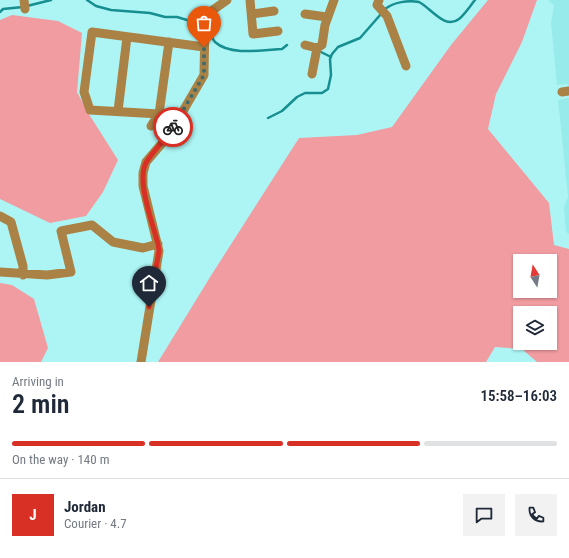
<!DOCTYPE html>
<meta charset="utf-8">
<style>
:root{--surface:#fff;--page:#f2f2f3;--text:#1f2937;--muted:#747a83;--line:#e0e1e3;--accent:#d93025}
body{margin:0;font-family:"Roboto Condensed",sans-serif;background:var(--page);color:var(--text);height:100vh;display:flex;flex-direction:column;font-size:15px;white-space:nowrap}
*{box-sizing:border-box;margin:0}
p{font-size:13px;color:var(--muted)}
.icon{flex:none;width:22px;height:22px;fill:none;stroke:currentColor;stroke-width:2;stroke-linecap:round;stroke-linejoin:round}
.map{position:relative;height:362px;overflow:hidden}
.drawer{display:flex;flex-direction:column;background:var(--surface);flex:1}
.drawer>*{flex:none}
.needle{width:26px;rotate:349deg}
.buttons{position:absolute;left:513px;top:254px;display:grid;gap:8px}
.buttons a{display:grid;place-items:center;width:44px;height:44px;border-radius:0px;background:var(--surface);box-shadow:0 1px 3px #0004;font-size:20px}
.pin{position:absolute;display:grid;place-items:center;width:34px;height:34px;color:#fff;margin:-41px -17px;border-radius:50% 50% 50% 0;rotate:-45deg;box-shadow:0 0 4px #0007}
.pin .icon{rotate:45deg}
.courier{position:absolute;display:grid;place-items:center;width:40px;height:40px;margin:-20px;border:3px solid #d93025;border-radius:50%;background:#fff;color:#222;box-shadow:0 1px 5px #0007}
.headline em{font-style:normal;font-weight:600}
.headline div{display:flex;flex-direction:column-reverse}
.headline{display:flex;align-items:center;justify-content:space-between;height:68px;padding:0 12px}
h1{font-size:26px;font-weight:600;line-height:30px}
.bar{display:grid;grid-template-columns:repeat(4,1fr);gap:6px 4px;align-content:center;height:48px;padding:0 12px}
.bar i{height:5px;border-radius:3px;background:var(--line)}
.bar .active{background:var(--accent)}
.bar p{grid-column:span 4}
.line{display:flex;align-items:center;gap:10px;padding:0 12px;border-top:1px solid var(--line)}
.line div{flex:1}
.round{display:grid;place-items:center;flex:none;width:42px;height:42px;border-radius:0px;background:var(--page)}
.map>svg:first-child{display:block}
.built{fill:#98ebeb}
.green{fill:#f09ca1;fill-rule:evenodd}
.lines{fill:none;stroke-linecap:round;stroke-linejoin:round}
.stream{stroke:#178e90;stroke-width:2.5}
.minor{stroke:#ab8245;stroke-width:9}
.done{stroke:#3e6c6c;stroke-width:4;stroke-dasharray:0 7.2}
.route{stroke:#d93025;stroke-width:5}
</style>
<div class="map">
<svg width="569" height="362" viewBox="0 0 569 362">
<rect width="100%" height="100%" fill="#adf5f5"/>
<path class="built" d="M548,0H569V88L568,84L557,85L551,23L554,5Z
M569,98V234L566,232L564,207L568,197L558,100Z"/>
<path class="green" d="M488,0H537L522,42L496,94L488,129L549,203L554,245L569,249V362H537L522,349L495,347L486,362H158L212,274L299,138L357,135L392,127L451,45ZM520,261H550V291H520ZM520,313H550V343H520Z
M12,15L58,21L82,33L77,92L87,111L118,160L103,192L86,216L50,223L0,199V20Z
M0,283L12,285L34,299L48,348L41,362H0Z"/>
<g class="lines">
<path class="stream" d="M87,0L96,6L111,10L150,13L165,17H177L187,20L201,22
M27,6L51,0
M385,9C394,2 408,0 419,2C431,8 445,30 459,19C465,14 470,6 475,0
M0,12L3,9L23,7
M208,28C212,32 211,38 215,42C230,56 263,50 282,49L287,45
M319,51L331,57
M268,118L282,111L297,97L305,93H322L328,89L331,75L330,59L332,54L338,47L360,38L381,14"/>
<path class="minor" d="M24,0L25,9
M250,0L253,34L278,31
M379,0L377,5L387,16L406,66
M252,14L274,11
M305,14L327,17
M305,45L317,48
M312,74L317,48L322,45L325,25L334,0
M562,92L569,91
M118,111L127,37
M159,114L90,110L84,92L92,32L204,47
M151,126L159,114L169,42
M0,216L11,222L23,266V275
M0,272L47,275L71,272L61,231L92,225L113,242L143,248L158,244
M141,362L159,251L143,186V173L146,162L169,135L204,75L205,21L210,12L227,0"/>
</g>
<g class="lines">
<path class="done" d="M173,127L204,75V47"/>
<path class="route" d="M149,307L159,251L158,244C153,224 135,178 147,161C155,149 166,139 173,127"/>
</g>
</svg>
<div class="buttons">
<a><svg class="needle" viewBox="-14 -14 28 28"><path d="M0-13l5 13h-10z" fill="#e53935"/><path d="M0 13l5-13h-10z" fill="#747a83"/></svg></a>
<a><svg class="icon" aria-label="layers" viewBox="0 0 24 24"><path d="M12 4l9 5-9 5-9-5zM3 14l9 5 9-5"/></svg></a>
</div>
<div class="pin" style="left:204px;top:47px;background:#ea580c"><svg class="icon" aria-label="bag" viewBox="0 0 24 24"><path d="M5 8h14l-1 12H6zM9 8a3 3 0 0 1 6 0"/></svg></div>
<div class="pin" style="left:149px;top:307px;background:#1f2937"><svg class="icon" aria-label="home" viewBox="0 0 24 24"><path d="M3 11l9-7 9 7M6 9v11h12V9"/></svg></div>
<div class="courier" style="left:173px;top:127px"><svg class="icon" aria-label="bike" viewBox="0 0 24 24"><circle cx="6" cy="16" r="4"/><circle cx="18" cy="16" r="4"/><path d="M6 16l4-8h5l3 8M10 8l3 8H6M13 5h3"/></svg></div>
</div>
<section class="drawer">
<div class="headline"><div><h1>2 min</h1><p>Arriving in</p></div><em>15:58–16:03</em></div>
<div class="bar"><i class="active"></i><i class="active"></i><i class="active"></i><i></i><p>On the way · 140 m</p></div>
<div class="line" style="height:72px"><b class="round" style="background:var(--accent);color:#fff">J</b><div><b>Jordan</b><p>Courier · 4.7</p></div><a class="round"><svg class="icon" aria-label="chat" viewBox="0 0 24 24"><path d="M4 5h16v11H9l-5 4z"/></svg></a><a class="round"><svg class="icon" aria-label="phone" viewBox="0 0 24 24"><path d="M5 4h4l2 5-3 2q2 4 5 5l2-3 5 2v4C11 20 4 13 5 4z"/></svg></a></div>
</section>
